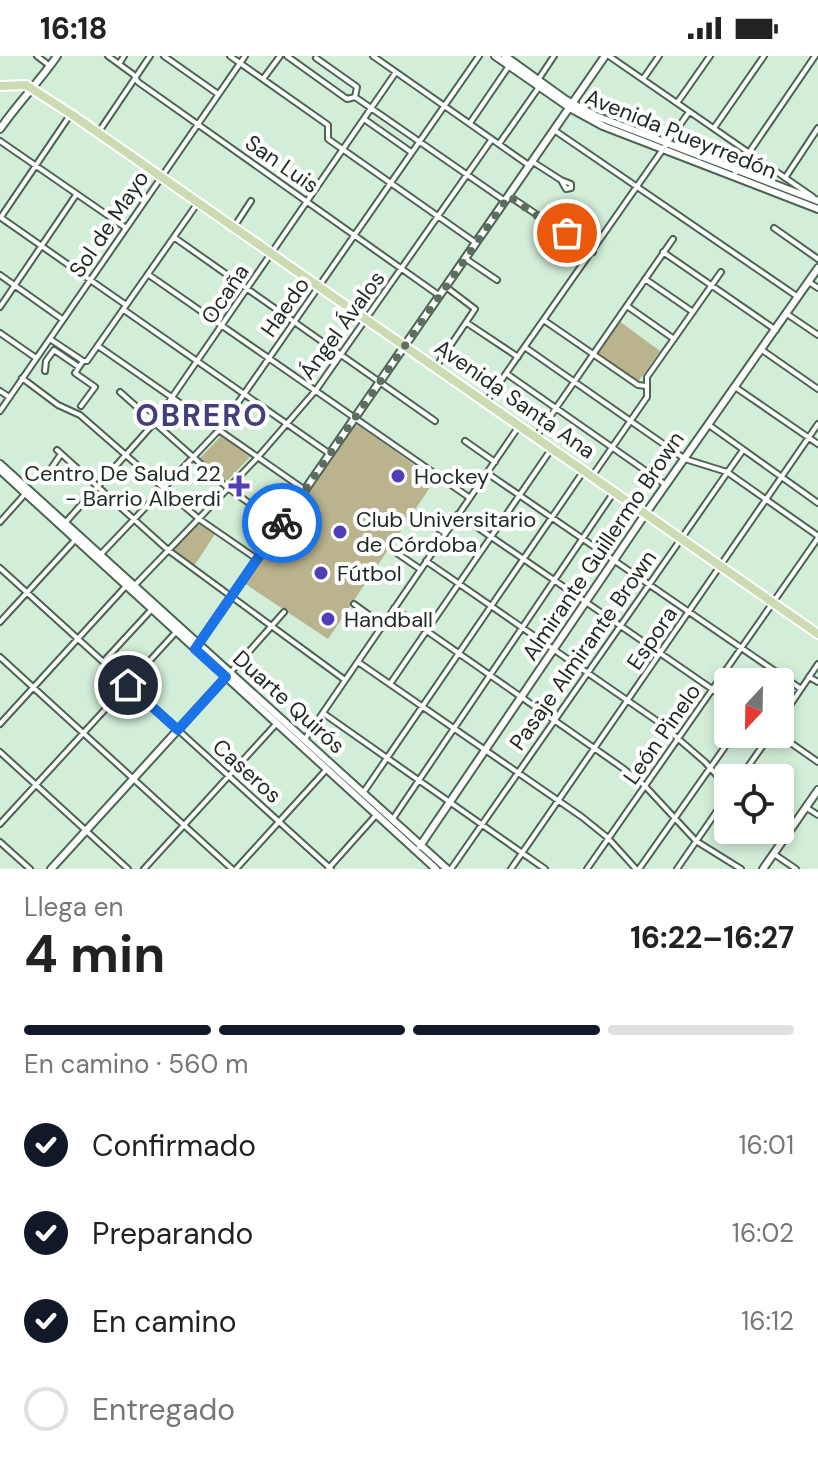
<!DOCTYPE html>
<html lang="es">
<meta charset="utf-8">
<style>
:root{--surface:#fff;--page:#f2f2f2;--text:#222;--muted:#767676;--line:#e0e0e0;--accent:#111827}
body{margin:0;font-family:"DM Sans",sans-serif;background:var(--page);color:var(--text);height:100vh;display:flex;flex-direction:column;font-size:30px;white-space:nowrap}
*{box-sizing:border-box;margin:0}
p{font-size:26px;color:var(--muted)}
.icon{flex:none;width:44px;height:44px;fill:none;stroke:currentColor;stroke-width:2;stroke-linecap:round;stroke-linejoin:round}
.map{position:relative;height:813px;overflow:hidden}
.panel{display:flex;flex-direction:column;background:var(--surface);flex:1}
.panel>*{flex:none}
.needle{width:52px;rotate:202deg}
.fabs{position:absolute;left:714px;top:612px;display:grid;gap:16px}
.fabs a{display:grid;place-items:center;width:80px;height:80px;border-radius:8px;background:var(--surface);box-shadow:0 4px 12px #0003;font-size:40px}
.pin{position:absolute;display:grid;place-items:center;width:68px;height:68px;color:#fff;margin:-34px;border:4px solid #fff;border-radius:50%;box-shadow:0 2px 8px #0007}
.courier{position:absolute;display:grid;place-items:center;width:80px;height:80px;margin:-40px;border:6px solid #1a73e8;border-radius:50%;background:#fff;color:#222;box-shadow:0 2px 10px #0007}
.overview em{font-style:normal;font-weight:700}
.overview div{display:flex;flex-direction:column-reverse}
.overview{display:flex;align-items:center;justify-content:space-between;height:136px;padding:0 24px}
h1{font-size:52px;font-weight:700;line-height:60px}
.bar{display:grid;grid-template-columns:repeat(4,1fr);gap:12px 8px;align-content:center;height:96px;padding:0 24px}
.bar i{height:10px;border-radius:6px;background:var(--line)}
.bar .active{background:var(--accent)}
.bar p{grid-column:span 4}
ol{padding:0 24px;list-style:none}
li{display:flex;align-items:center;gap:24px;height:88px}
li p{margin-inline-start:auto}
li .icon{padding:8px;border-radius:50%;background:var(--accent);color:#fff;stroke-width:4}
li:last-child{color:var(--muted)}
li i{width:44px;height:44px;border:4px solid var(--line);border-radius:50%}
.status{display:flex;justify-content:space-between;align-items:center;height:56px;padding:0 40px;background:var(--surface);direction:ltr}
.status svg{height:22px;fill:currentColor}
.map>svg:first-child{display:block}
.green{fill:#b9b38e}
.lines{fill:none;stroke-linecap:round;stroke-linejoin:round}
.street-casing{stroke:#4c6452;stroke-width:8}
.secondary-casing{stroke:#4c6452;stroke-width:10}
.primary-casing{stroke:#fff;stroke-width:12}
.street{stroke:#fff;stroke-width:4}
.secondary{stroke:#fff;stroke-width:6}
.primary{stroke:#ccdcb2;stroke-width:8}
.done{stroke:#5d6e61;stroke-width:8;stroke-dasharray:0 14.4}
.route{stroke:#1a73e8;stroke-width:10}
.poi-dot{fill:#503eb6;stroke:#fff;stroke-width:3}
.labels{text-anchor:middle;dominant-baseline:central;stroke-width:8;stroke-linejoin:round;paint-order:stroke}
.street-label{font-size:22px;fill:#1e2921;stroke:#fff}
.poi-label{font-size:22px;fill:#1e2921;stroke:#fff;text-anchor:start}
.district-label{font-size:30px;font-weight:bold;letter-spacing:2px;fill:#423f7b;stroke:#fff}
</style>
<div class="status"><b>16:18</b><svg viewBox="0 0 49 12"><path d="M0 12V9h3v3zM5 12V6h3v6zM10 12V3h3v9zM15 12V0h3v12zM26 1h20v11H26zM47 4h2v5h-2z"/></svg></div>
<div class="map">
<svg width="818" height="813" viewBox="0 0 818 813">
<rect width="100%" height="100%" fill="#d2edd8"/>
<path class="green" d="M619,265L660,295L638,326L596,297Z
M356,367L435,424L328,583L244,527Z
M221,380L250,401L227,425L200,402Z
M198,466L215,478L194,510L173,493Z"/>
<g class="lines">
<defs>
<path id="street" d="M37,0L50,10
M108,0L134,19L138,26L440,240
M164,0L218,38
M230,0L328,69V83L476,187
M287,0L347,43L355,41L505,145
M373,0L530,110
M609,0L813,141
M316,2L357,31L355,41
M119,8L124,0
M263,23L280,0
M643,23L659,0
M538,24L554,0
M677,47L710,0
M364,63L411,96
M470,67L509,10
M714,72L764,0
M554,74L798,241
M98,77L150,0
M0,85L126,172
M499,88L539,31
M533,106L561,124L566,133L571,132V128L561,124
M733,120L815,0
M785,122L818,72
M509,140L593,196
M0,161L126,249
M1,161L70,59
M234,171L251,145
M774,172L818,203
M175,182L435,365
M663,196L776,274
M466,203L497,224
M0,219L62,263
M149,219L470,442
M645,223L693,256
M809,226L818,232
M627,250L674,283
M0,251L76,139
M124,254L330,398
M787,258L818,279
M545,265L638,329L646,330
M467,267L518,301
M0,277L36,302
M50,283L83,305H87L197,148
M98,290L305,434
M526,292L685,403L727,416L818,480
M762,294L818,333
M436,311L475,253L446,231
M45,315L46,305L54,294L79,311
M507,318L666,429
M22,322L58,349L80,359L199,463L257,503
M735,331L818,388
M0,335L9,341
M120,336L228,432L280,469
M486,346L689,56
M81,350L95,331L75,317L83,305
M0,355L245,0
M709,369L818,447
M536,381L673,183
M465,385L495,406
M57,394L168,494L345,624
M487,417L801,633
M593,419L647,341V321L721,216
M46,420L61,398
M415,457L445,477
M458,458L728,644
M0,466L25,438
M65,467L155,366L396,16
M391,493L420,513
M101,498L219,374L479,0
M426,505L660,667L705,706L728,732
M0,512L331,813
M134,530L258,401L316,334L492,83
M354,548L383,569
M394,552L624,713L645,730L696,785L741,813
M0,566L75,484
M0,601L232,813
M104,605L152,553
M358,606L582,761L608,782L636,813
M230,617L284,556
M809,621L818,626
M390,628L552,392
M323,657L545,813
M780,664L818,608
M0,668L126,530
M778,678L818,706
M305,683L519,370
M0,696L128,813
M740,722L771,678
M363,737L583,416
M807,752L818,759
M780,762L793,771
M392,764L614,436
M0,768L176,576
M0,786L30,813
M774,798L796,813
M144,813L277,667
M236,813L326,714
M328,813L377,758
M451,813L743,394
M511,813L818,368
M587,813L818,482
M639,813L734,678
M677,813L728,739"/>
<path id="secondary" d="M495,0L570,52L603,70L818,153
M505,0L566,44L596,60L818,145
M0,73C18,47 39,26 57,0
M0,408L447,813
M0,414L436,813
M195,593L605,0
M420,790L646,457L818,212
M51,813L226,621
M763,813L818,734"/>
<path id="primary" d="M0,30L26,29L71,58L818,578"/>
</defs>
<use href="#street" class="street-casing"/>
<use href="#secondary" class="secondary-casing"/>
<use href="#primary" class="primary-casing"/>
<use href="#street" class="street"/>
<use href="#secondary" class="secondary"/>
<use href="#primary" class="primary"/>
</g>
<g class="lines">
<path class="done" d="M282,467L509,140L552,170L567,177"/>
<path class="route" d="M128,629L178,674L226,621L195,593L282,467"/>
</g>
<g class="poi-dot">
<circle cx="398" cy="420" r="8"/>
<path d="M235 418h8v8h8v8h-8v8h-8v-8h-8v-8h8z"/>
<circle cx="340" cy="476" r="8"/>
<circle cx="321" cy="517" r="8"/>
<circle cx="328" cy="563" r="8"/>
</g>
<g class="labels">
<g class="street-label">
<text transform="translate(681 78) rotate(22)">Avenida Pueyrredón</text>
<text transform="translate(282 108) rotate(35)">San Luis</text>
<text transform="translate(109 168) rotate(-56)">Sol de Mayo</text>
<text transform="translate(225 238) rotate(-56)">Ocaña</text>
<text transform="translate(285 251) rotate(-55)">Haedo</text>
<text transform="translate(342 269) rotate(-54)">Ángel Ávalos</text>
<text transform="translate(515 343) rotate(35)">Avenida Santa Ana</text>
<text transform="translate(603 490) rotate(-56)">Almirante Guillermo Brown</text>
<text transform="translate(652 582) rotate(-56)">Espora</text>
<text transform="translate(583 594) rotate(-55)">Pasaje Almirante Brown</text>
<text transform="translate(289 646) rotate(42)">Duarte Quirós</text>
<text transform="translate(662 678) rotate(-55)">León Pinelo</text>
<text transform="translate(247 715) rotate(42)">Caseros</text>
</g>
<g class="poi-label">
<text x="221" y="417" text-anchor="end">Centro De Salud 22<tspan x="221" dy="25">- Barrio Alberdi</tspan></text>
<text x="414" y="420">Hockey</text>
<text x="356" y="463">Club Universitario<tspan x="356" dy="25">de Córdoba</tspan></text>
<text x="337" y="517">Fútbol</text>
<text x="344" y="563">Handball</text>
</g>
<g class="district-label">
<text x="202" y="359">OBRERO</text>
</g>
</g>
</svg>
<div class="fabs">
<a><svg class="needle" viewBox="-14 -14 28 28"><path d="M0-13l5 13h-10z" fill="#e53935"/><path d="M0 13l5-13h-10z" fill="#767676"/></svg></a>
<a><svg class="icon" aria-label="locate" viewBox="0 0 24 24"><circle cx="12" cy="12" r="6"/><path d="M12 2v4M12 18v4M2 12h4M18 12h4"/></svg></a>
</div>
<div class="pin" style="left:567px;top:177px;background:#ea580c"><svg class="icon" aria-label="bag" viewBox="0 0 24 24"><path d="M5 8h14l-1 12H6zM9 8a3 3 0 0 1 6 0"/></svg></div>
<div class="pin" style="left:128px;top:629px;background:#1f2937"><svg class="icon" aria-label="home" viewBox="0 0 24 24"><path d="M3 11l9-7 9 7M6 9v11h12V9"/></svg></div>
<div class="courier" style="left:282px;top:467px"><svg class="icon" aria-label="bike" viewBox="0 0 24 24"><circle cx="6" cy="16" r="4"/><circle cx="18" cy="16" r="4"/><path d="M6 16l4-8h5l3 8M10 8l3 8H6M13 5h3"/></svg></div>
</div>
<section class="panel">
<div class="overview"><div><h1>4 min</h1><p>Llega en</p></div><em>16:22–16:27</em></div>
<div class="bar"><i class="active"></i><i class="active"></i><i class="active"></i><i></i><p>En camino · 560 m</p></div>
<ol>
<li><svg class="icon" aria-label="check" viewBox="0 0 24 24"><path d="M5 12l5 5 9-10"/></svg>Confirmado<p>16:01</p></li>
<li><svg class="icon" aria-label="check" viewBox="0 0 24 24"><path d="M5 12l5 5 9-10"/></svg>Preparando<p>16:02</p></li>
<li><svg class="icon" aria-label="check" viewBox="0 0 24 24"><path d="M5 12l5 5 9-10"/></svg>En camino<p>16:12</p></li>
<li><i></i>Entregado</li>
</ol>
</section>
